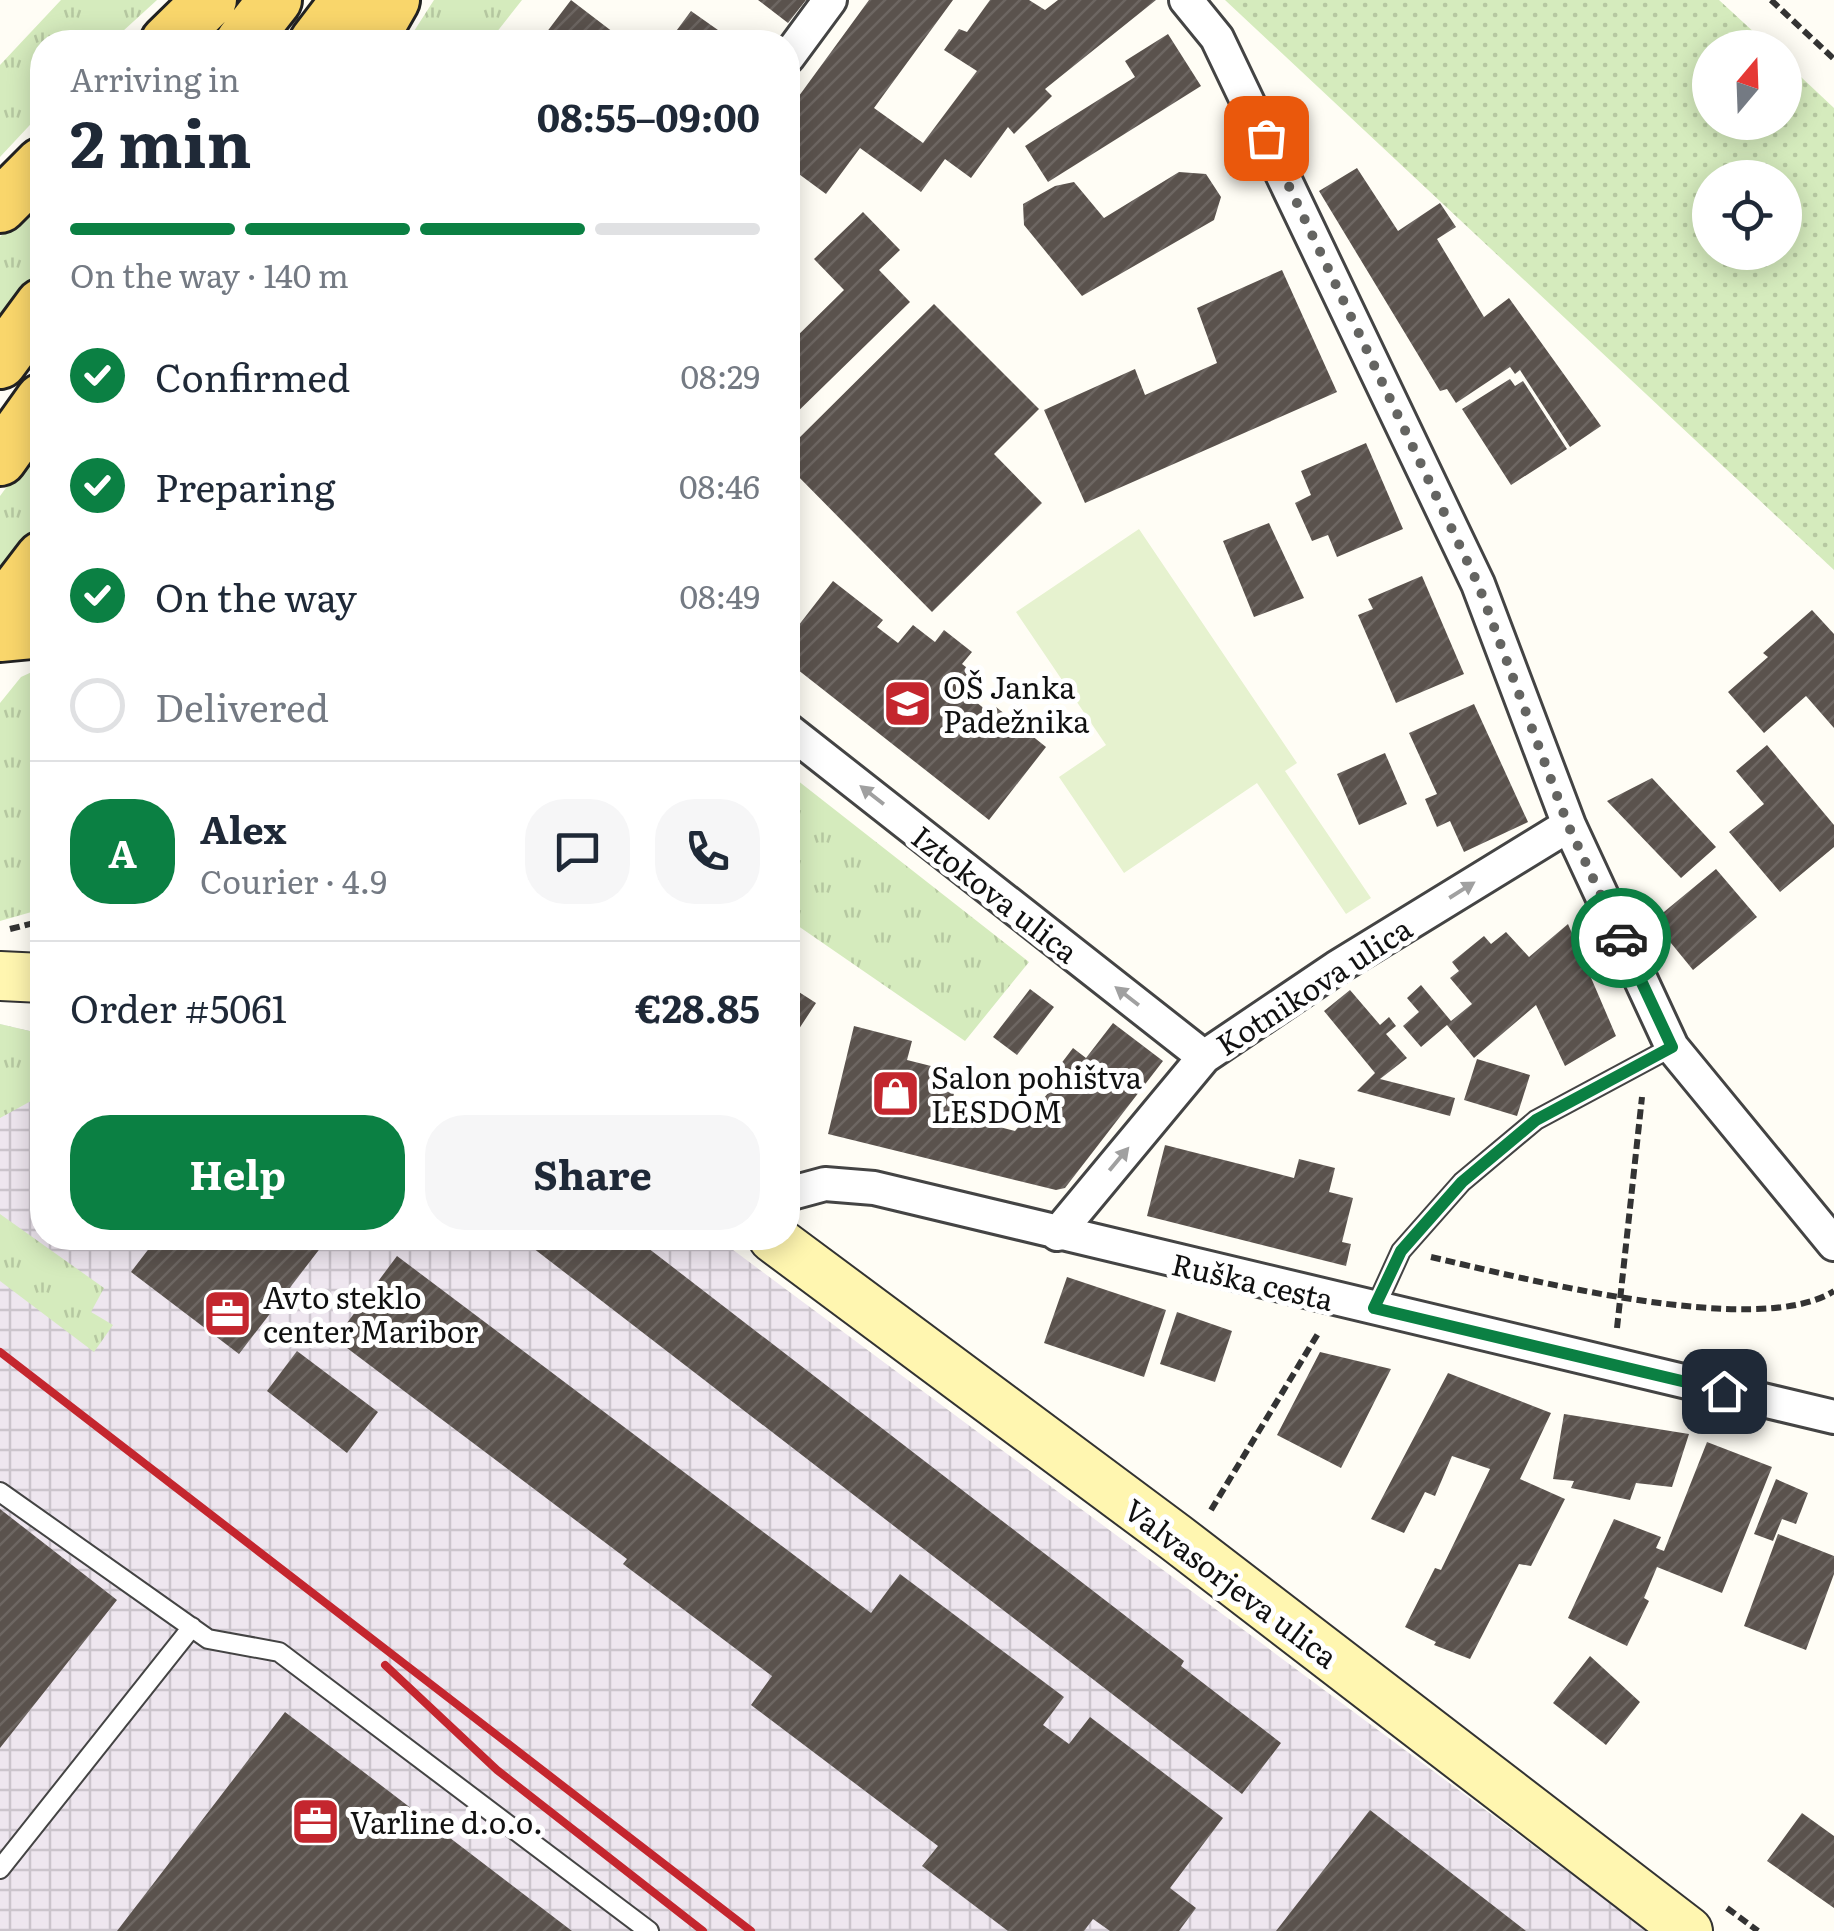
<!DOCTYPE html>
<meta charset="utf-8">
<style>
:root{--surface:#fff;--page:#f6f6f7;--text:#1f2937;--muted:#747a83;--line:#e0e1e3;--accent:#0b8043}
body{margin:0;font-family:Literata,serif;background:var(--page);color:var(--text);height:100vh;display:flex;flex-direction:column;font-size:38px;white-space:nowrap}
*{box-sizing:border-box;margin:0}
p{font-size:32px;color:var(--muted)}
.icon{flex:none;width:55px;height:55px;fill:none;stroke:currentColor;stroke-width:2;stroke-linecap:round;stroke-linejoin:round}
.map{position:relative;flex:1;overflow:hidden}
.sheet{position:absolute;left:30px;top:30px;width:770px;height:1220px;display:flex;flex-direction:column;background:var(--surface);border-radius:40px;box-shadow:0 5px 25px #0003}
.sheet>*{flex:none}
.needle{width:65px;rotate:19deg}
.buttons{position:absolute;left:1692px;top:30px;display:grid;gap:20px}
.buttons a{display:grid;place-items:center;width:110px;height:110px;border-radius:50%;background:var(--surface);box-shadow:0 5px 25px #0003;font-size:50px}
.pin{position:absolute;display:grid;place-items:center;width:85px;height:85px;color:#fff;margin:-42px;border-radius:20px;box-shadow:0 5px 15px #0006}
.courier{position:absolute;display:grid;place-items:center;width:100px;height:100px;margin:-50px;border:8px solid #0b8043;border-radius:50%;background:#fff;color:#222;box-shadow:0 2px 12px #0007}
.overview em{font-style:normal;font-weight:700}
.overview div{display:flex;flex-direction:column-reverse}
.overview{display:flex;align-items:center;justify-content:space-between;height:170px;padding:0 40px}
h1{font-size:65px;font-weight:700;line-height:75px}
.bar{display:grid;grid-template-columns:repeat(4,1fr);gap:15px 10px;align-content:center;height:120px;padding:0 40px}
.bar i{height:12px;border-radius:8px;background:var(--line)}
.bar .on{background:var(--accent)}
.bar p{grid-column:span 4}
.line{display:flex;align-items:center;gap:25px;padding:0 40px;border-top:2px solid var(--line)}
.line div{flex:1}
.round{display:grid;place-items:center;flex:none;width:105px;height:105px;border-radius:40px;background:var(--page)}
ol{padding:0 40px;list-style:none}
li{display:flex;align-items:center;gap:30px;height:110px}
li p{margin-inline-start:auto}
li .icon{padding:10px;border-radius:50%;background:var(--accent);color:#fff;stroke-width:4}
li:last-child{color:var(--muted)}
li i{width:55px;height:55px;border:5px solid var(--line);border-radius:50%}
.cta{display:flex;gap:20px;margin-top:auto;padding:20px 40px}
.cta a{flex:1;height:115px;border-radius:40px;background:var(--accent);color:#fff;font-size:40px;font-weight:700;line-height:115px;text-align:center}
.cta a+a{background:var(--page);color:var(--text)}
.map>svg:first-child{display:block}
.industrial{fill:url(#industrial-grid)}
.grass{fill:url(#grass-tufts)}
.garden{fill:url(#garden-dots);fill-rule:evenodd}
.pitch{fill:#e6f2cf}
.building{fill:url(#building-hatch)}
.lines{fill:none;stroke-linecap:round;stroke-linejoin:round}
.lane-casing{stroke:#444;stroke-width:22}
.street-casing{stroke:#444;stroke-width:38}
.secondary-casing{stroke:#333;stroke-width:52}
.primary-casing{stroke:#222;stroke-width:58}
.path{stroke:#333;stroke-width:6;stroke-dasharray:10 5;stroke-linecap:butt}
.lane{stroke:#fff;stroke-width:18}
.street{stroke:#fff;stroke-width:32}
.secondary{stroke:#fff6b0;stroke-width:48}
.primary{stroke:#f9d66b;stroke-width:52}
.rail{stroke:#c4262e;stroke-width:8}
.oneway{fill:#a0a0a0}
.done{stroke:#646461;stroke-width:10;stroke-dasharray:0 18}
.route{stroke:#0b8043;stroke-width:12}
.labels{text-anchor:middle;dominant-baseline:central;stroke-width:10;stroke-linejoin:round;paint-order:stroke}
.poi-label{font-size:30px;fill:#111;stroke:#fff;text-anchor:start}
.street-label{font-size:30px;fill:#111;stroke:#fff}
</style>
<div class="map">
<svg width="1834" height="1931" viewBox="0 0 1834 1931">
<defs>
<pattern id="industrial-grid" width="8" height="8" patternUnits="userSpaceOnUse" patternTransform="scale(2.5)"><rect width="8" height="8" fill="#eee6ef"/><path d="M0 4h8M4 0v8" fill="none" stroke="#cbc4cc"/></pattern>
<pattern id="grass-tufts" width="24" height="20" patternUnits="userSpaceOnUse" patternTransform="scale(2.5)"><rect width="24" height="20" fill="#d5ebbd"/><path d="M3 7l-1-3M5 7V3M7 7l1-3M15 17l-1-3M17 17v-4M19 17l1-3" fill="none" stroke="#b6c8a1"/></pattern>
<pattern id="garden-dots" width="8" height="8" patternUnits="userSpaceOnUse" patternTransform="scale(2.5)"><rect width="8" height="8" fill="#d5ebbd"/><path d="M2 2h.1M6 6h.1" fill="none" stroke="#b6c8a1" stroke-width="1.8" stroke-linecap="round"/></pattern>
<pattern id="building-hatch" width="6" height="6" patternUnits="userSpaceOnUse" patternTransform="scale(2.5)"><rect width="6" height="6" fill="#5a524d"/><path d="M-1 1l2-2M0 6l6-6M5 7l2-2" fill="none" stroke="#6d6662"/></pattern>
</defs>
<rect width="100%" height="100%" fill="#fffdf5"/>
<path class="industrial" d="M0,1024L42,1034V1238H717L1648,1931H0Z"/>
<path class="grass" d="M61,0H157L111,42H42V112L0,157V65Z
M434,0H522L489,42H407Z
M42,194V272L0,330V237Z
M42,439V523L0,581V496Z
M34,671L42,672V909L0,921V703L21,677Z
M788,773L1029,962L965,1041L788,919Z
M0,1024L42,1034V1095L0,1118Z
M0,1214L104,1288L91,1312L113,1325L94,1352L0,1281Z"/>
<path class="garden" d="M1225,0H1719L1770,47L1710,48V122H1785V62L1834,108V570ZM1710,178H1785V252H1710Z"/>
<path class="pitch" d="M1139,529L1297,763L1285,771L1371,898L1346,914L1257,783L1124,873L1059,777L1106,745L1016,612Z"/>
<path class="building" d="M571,0L626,42H559L546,33Z
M758,0H806L788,23Z
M869,0H953L874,108L923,143L977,71L944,50L959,29L967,32L990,0H1029L1045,10L1058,0H1156L1045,89L1052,96L1014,134L1008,127L971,178L945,159L921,192L860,148L826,194L788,166V111Z
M691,11L735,42H668Z
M1168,34L1201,86L1048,182L1025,146L1135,77L1125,61Z
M1357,168L1398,231L1440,203L1456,227L1437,239L1484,317L1509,298L1601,426L1570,447L1520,370L1515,374L1510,367L1456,403L1447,389L1440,391L1319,191Z
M1179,172L1206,174L1221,197L1214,220L1082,296L1024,225L1023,204L1055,186L1074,182L1104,218Z
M863,212L900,250L879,270L910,302L788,421V345L844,290L814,259Z
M1282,270L1337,392L1085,503L1044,410L1135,369L1145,395L1217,363L1197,308Z
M934,304L1039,409L994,454L1042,503L932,612L788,466V449Z
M1510,379L1515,386L1523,381L1567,449L1511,485L1462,409Z
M1366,443L1403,529L1337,557L1328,535L1312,541L1295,503L1311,495L1301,471Z
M1269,523L1304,598L1254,617L1223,541Z
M1422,576L1464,674L1396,703L1358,615L1373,609L1368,599Z
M833,581L883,620L877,627L898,643L913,625L935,642L944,630L972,652L962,664L984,681L971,698L991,714L996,707L1046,747L989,820L788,662V639Z
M1812,610L1834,634V728L1806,696L1764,733L1728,692L1768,657L1763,653Z
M1474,704L1528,822L1464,852L1450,821L1437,827L1425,799L1437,794L1409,733Z
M1767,745L1834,825V847L1780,892L1729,832L1764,804L1736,771Z
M1385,753L1407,804L1359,825L1337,774Z
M1652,778L1716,847L1681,878L1607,801Z
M1716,869L1757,917L1693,970L1653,921Z
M1568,924L1616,1036L1565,1066L1536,1005L1474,1058L1447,1025L1421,1047L1403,1026L1419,1012L1407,998L1421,985L1451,1021L1472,1004L1450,978L1459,971L1452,962L1484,936L1491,944L1506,932L1529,957Z
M788,985L816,1003L793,1038L788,1034Z
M1030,989L1054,1007L1017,1055L993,1037Z
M1350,990L1380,1025L1389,1017L1396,1026L1386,1034L1407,1058L1380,1079L1455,1098L1450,1116L1357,1091L1375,1073L1324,1011Z
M1113,1023L1163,1061L1065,1188L1056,1190L828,1134L854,1026L912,1041L907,1060L959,1073L949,1114L1015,1131L1064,1075L1057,1069L1073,1048L1086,1058Z
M1477,1059L1530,1075L1517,1116L1464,1100Z
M1165,1145L1294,1178L1299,1159L1335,1168L1329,1192L1353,1198L1342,1242L1351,1244L1346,1266L1147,1216Z
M157,1238H328L239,1354L131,1272Z
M520,1238H635L1184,1661L1181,1666L1281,1743L1242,1794Z
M397,1256L871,1613L900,1574L1064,1697L1043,1725L1069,1744L1090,1717L1223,1818L1170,1888L1196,1908L1179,1931H1110L1093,1919L1084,1931H1008L922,1866L938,1846L751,1705L772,1676L623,1564L627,1559L335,1339Z
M1067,1277L1166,1310L1144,1377L1044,1343Z
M1177,1312L1232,1331L1215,1382L1160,1364Z
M297,1351L378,1412L347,1453L267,1391Z
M1320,1352L1391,1369L1341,1468L1277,1435Z
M1448,1373L1551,1413L1520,1479L1565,1499L1531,1566L1519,1564L1470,1659L1434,1645L1436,1642L1405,1627L1435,1568L1441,1570L1490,1469L1452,1456L1435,1496L1425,1492L1404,1533L1371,1519Z
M1564,1414L1689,1434L1672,1487L1636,1483L1630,1500L1571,1488L1574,1481L1553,1479Z
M1707,1442L1772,1467L1722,1593L1657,1567L1644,1598L1649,1601L1627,1646L1568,1618L1614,1519L1661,1537L1656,1548L1664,1551Z
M1776,1479L1808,1493L1796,1524L1782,1519L1773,1541L1754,1534Z
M0,1509L117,1600L0,1748Z
M1778,1534L1834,1556V1574L1806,1650L1744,1626Z
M1590,1656L1640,1702L1606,1745L1553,1703Z
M285,1712L572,1931H117Z
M1370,1810L1526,1931H1276Z
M1802,1813L1834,1836V1908L1767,1861Z"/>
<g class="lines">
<defs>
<path id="lane" d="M1375,1308L1401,1251L1462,1182L1536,1120L1672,1047
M0,1492L208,1639L279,1652L649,1931
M0,1869L192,1627"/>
<path id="street" d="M1186,0L1217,38L1478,584L1569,825L1672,1047L1834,1244
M788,57L830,0
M788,730L1204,1057
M788,1194L825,1184L874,1188L1834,1417
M1057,1234L1204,1057L1336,968L1569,825"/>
<path id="secondary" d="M0,976L42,978
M773,1238L1175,1537L1688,1931"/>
<path id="primary" d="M167,42L210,0
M242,42L275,0
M316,42L348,0
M369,42L393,0
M0,206L42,164
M0,362L42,305
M0,459L42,400
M0,613L42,558
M0,635L42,631"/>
</defs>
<use href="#lane" class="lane-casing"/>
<use href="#street" class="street-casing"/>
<use href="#secondary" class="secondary-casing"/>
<use href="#primary" class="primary-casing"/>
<path class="path" d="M1771,0L1834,59
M10,929L42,921
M1431,1257C1518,1277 1759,1340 1834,1291
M1617,1328L1642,1097
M1211,1510L1319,1332
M1727,1908L1758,1931"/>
<use href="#lane" class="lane"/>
<use href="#street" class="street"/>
<use href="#secondary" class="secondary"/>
<use href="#primary" class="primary"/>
<path class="rail" d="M0,1352L751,1931
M385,1665L497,1770L703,1931"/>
</g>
<defs><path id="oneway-solid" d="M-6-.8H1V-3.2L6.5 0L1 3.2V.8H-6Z" transform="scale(2.5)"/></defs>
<g class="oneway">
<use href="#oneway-solid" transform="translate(872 795) rotate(-142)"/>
<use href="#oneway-solid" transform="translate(1462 890) rotate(-32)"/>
<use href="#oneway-solid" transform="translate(1127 996) rotate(-142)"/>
<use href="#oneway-solid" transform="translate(1119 1159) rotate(-50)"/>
</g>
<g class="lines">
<path class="done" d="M1266,138L1478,584L1568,825L1621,938"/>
<path class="route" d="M1621,938L1672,1047L1536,1120L1462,1182L1401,1251L1374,1308L1724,1391"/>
</g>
<defs>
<symbol id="school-square" viewBox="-11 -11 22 22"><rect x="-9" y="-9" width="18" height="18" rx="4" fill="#c4262e" stroke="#fff"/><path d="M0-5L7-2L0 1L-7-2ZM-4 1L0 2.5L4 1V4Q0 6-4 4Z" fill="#fff"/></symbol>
<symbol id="shop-square" viewBox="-11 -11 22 22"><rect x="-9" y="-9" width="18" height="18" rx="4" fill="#c4262e" stroke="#fff"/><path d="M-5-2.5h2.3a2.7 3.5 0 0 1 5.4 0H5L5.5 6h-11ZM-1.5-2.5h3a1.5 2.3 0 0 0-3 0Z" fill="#fff"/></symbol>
<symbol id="office-square" viewBox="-11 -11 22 22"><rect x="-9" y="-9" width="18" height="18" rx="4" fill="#c4262e" stroke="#fff"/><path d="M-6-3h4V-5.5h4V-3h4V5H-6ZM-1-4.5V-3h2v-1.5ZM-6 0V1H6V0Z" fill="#fff"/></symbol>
</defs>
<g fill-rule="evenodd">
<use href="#school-square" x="880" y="676" width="55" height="55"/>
<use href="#shop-square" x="868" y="1066" width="55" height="55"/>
<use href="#office-square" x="200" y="1286" width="55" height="55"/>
<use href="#office-square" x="288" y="1794" width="55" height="55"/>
</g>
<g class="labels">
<g class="poi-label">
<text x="943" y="686">OŠ Janka<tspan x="943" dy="34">Padežnika</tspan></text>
<text x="931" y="1076">Salon pohištva<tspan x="931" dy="34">LESDOM</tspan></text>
<text x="263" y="1296">Avto steklo<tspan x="263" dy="34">center Maribor</tspan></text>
<text x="350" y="1821">Varline d.o.o.</text>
</g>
<g class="street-label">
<text transform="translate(996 893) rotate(38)">Iztokova ulica</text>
<text transform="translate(1313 985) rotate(-33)">Kotnikova ulica</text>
<text transform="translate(1253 1280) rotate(13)">Ruška cesta</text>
<text transform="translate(1232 1582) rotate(37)">Valvasorjeva ulica</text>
</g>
</g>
</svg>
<div class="buttons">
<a><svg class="needle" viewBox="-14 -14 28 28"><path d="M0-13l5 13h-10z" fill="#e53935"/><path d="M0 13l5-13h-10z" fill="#747a83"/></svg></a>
<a><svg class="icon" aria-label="locate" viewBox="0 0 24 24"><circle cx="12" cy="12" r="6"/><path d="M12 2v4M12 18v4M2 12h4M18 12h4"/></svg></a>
</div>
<div class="pin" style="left:1266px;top:138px;background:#ea580c"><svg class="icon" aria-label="bag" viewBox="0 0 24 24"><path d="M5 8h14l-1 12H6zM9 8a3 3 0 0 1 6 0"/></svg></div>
<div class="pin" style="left:1724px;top:1391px;background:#1f2937"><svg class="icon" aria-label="home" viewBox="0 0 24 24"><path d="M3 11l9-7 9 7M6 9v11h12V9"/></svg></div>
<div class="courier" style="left:1621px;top:938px"><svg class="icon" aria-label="car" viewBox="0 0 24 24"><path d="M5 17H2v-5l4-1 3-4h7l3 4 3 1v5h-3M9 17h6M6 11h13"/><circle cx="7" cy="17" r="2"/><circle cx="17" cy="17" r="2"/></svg></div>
<section class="sheet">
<div class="overview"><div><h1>2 min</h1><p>Arriving in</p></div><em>08:55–09:00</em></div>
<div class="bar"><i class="on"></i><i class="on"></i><i class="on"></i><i></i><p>On the way · 140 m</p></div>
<ol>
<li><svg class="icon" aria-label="check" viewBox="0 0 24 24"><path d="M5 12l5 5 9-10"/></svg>Confirmed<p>08:29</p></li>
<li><svg class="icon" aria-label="check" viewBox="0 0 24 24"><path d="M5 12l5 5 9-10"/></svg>Preparing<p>08:46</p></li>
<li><svg class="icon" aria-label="check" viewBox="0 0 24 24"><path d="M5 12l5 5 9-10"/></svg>On the way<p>08:49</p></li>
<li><i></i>Delivered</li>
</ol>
<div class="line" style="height:180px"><b class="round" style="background:var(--accent);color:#fff">A</b><div><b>Alex</b><p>Courier · 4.9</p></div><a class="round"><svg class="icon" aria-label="chat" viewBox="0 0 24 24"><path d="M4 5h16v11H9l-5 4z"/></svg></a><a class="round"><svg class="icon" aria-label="phone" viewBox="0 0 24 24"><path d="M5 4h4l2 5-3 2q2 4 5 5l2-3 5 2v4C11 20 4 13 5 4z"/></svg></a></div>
<div class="line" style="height:130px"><div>Order #5061</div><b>€28.85</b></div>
<div class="cta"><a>Help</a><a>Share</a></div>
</section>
</div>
